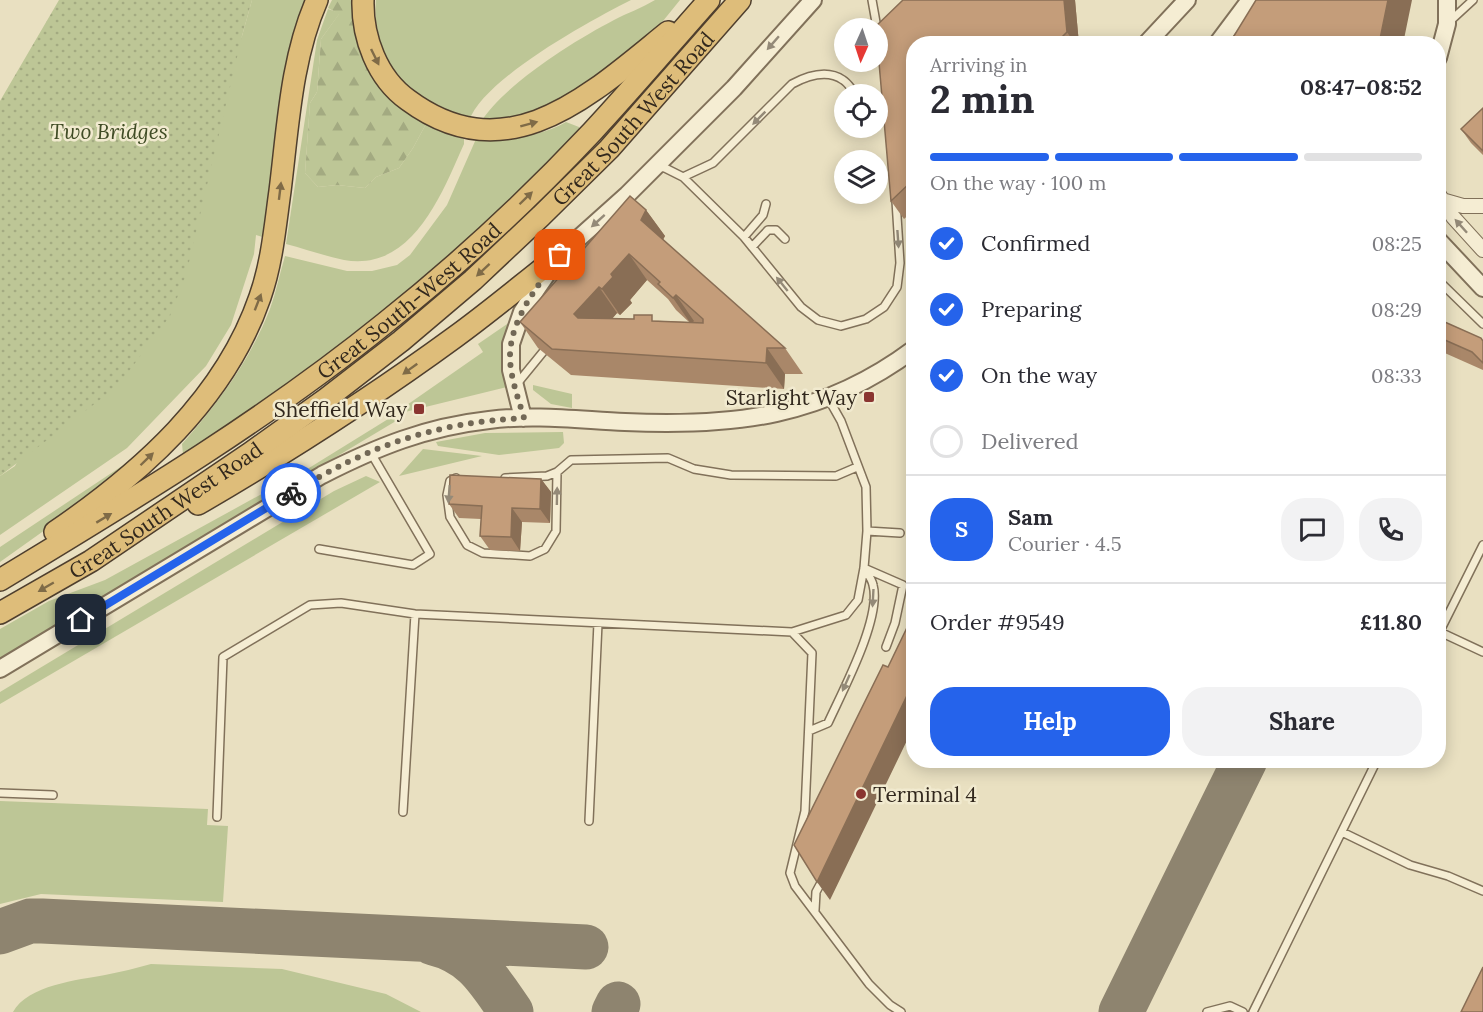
<!DOCTYPE html>
<meta charset="utf-8">
<style>
:root{--surface:#fff;--page:#f2f2f3;--text:#2b2b33;--muted:#7c7c81;--line:#e1e1e2;--accent:#2563eb}
body{margin:0;font-family:Lora,serif;background:var(--page);color:var(--text);height:100vh;display:flex;flex-direction:column;font-size:22px;white-space:nowrap}
*{box-sizing:border-box;margin:0}
p{font-size:20px;color:var(--muted)}
.icon{flex:none;width:33px;height:33px;fill:none;stroke:currentColor;stroke-width:2;stroke-linecap:round;stroke-linejoin:round}
.map{position:relative;flex:1;overflow:hidden}
.side{position:absolute;left:906px;top:36px;width:540px;height:732px;display:flex;flex-direction:column;background:var(--surface);border-radius:24px;box-shadow:0 3px 15px #0003}
.side>*{flex:none}
.needle{width:39px;rotate:183deg}
.buttons{position:absolute;left:834px;top:18px;display:grid;gap:12px}
.buttons a{display:grid;place-items:center;width:54px;height:54px;border-radius:50%;background:var(--surface);box-shadow:0 3px 15px #0003;font-size:30px}
.pin{position:absolute;display:grid;place-items:center;width:51px;height:51px;color:#fff;margin:-26px;border-radius:12px;box-shadow:0 3px 9px #0006}
.courier{position:absolute;display:grid;place-items:center;width:60px;height:60px;margin:-30px;border:4px solid #2563eb;border-radius:50%;background:#fff;color:#222;box-shadow:0 2px 8px #0007}
.overview em{font-style:normal;font-weight:800}
.overview div{display:flex;flex-direction:column-reverse}
.overview{display:flex;align-items:center;justify-content:space-between;height:102px;padding:0 24px}
h1{font-size:39px;font-weight:800;line-height:45px}
.bar{display:grid;grid-template-columns:repeat(4,1fr);gap:9px 6px;align-content:center;height:72px;padding:0 24px}
.bar i{height:8px;border-radius:4px;background:var(--line)}
.bar .on{background:var(--accent)}
.bar p{grid-column:span 4}
.line{display:flex;align-items:center;gap:15px;padding:0 24px;border-top:2px solid var(--line)}
.line div{flex:1}
.round{display:grid;place-items:center;flex:none;width:63px;height:63px;border-radius:24px;background:var(--page)}
ol{padding:0 24px;list-style:none}
li{display:flex;align-items:center;gap:18px;height:66px}
li p{margin-inline-start:auto}
li .icon{padding:6px;border-radius:50%;background:var(--accent);color:#fff;stroke-width:4}
li:last-child{color:var(--muted)}
li i{width:33px;height:33px;border:3px solid var(--line);border-radius:50%}
.button{display:flex;gap:12px;margin-top:auto;padding:12px 24px}
.button a{flex:1;height:69px;border-radius:24px;background:var(--accent);color:#fff;font-size:24px;font-weight:800;line-height:69px;text-align:center}
.button a+a{background:var(--page);color:var(--text)}
.map>svg:first-child{display:block}
.grass{fill:#bdc696}
.forest{fill:url(#forest-firs)}
.park{fill:url(#park-dots)}
.lines{fill:none;stroke-linecap:round;stroke-linejoin:round}
.taxiway{stroke:#8e846f;stroke-width:45}
.service-casing{stroke:#81715a;stroke-width:10}
.minor-casing{stroke:#81715a;stroke-width:16}
.tertiary-casing{stroke:#81715a;stroke-width:20}
.trunk-casing{stroke:#4f3f2e;stroke-width:24}
.service{stroke:#f5edd3;stroke-width:7}
.minor{stroke:#f5edd3;stroke-width:14}
.tertiary{stroke:#f5edd3;stroke-width:16}
.trunk{stroke:#debd7a;stroke-width:21}
.wall{fill:#a98769;fill-rule:evenodd}
.shaded-wall{fill:#896e55}
.building{fill:#c49d7a;stroke:#896e55;stroke-width:1.5;fill-rule:evenodd}
.oneway{fill:#948a78}
.oneway2{fill:#7f6b47}
.done{stroke:#726856;stroke-width:6;stroke-dasharray:0 10.8}
.route{stroke:#2563eb;stroke-width:8}
.poi-dot{fill:#8a3530;stroke:#f1eacf;stroke-width:2}
.labels{text-anchor:middle;dominant-baseline:central;stroke-width:5;stroke-linejoin:round;paint-order:stroke}
.street-label{font-size:21px;fill:#32281d;stroke:#f1eacf}
.park-label{font-size:21px;font-style:italic;fill:#404c25;stroke:#f1eacf}
.poi-label{font-size:21px;fill:#32281d;stroke:#f1eacf;text-anchor:end}
</style>
<div class="map">
<svg width="1483" height="1012" viewBox="0 0 1483 1012">
<defs>
<pattern id="forest-firs" width="22" height="20" patternUnits="userSpaceOnUse" patternTransform="scale(1.5)"><rect width="22" height="20" fill="#bdc696"/><path d="M5 1l3.5 6h-7zM16 11l3.5 6h-7z" fill="#a3aa81"/></pattern>
<pattern id="park-dots" width="8" height="8" patternUnits="userSpaceOnUse" patternTransform="scale(1.5)"><rect width="8" height="8" fill="#bdc696"/><path d="M2 2h.1M6 6h.1" fill="none" stroke="#a3aa81" stroke-width="1.8" stroke-linecap="round"/></pattern>
</defs>
<rect width="100%" height="100%" fill="#e9e0c1"/>
<path class="grass" d="M252,0H310L269,239L256,235L254,254L231,325L206,366L127,448L0,535V476L15,466L242,36Z
M376,0H631C591,20 483,79 469,121C463,119 456,118 450,116C442,112 409,91 403,84C384,63 373,28 376,0Z
M655,0H680L663,21L605,78L554,110L480,123C505,84 572,42 614,20C627,13 642,8 655,0Z
M328,9L340,13L321,39L317,92L310,103L305,173L318,187L337,185L365,188L376,177L399,168L413,148L426,124L464,139V144C442,193 413,272 344,260C325,256 305,249 286,244L317,40Z
M566,122L579,127V132L572,145L373,326L190,454H183L182,444C219,402 249,362 270,309C276,292 280,273 285,256L347,271H372L397,265L410,255L447,205L476,139C508,139 538,138 566,122Z
M251,307L192,408L73,510L0,562V547L125,464L156,437L200,390Z
M516,318L507,387L405,412L404,407L483,352L478,344Z
M533,385L572,394V408L551,404L533,390Z
M393,416L396,421L0,658V629L49,601L105,580L309,468Z
M563,432L564,443L559,448L499,455L438,446L436,442L485,433Z
M423,449L482,456L399,476Z
M366,476L380,482L0,704V692L334,491Z
M0,801L208,809L207,825L228,826L223,902L41,894L0,904Z
M151,964L282,969L386,994L421,1012H13C28,985 78,980 105,975C121,972 136,968 151,964Z"/>
<path class="forest" d="M332,0H357L402,106L426,124L413,148L399,168L376,177L365,188L337,185L318,187L305,173L310,103L317,92L321,39L339,14L328,8Z"/>
<path class="park" d="M59,0H252L242,36L186,275L170,316L118,386L0,476V101Z"/>
<g class="lines">
<path class="taxiway" d="M0,932L30,921H42L586,947
M433,943C474,953 488,979 511,1012
M614,1012L618,1004
M1121,1012L1245,760"/>
<defs>
<path id="service" d="M872,0L877,28
M1448,23L1473,0
M658,167L665,168L683,177L744,237L801,307L818,320L841,326L866,319L884,307L897,287L900,263L896,201
M683,177L713,163L792,84C807,76 827,69 843,80C848,83 852,90 856,94
M744,237L763,215L766,204
M752,247L768,230H776L785,239
M1438,280L1483,324
M516,385L543,352
M456,478L450,481L447,495L450,517L467,545L483,553L530,556L545,549L556,531L557,472
M505,478L547,476L557,472L571,460L668,458L694,469L731,475L836,476L857,467
M867,531L900,533
M319,549L413,565L430,554L371,453
M864,568L903,585L895,623L886,647
M792,632L846,615L858,600L864,568L867,531L866,487L841,421L828,398
M1440,632L1483,652
M1438,635L1483,545
M809,731L828,723C842,692 882,618 873,585C872,579 867,573 864,568
M0,793L53,795
M403,812L415,614
M217,817L223,657L310,605L341,603L415,614L792,632L812,653L805,811L790,873L795,886L869,984L890,1005L901,1012
M589,821L598,623
M1344,833L1410,865L1448,876L1483,891
M815,910L816,892L823,879
M1207,1012L1230,1006L1243,1012
M1253,1012L1377,760"/>
<path id="minor" d="M1438,193L1453,217L1483,250
M1442,200L1463,206H1483"/>
<path id="tertiary" d="M1146,44L1187,0
M1217,44L1250,0
M1438,58L1447,24V0
M1438,240L1483,288
M523,418L511,370V344L522,312L538,287L560,255L627,195L734,88L813,0
M0,669L322,475C377,447 426,427 489,420C534,414 580,420 625,422C735,427 823,417 914,349"/>
<g id="trunk">
<path d="M363,0C362,37 377,78 408,100C508,174 590,95 668,32"/>
<path d="M198,504C287,452 373,397 455,337C491,311 525,282 560,255"/>
<path d="M55,532C141,473 225,399 260,297C272,263 275,227 280,191C288,127 291,59 317,0"/>
<path id="s1" d="M0,580C132,500 264,421 385,323C458,265 528,200 592,132C632,89 670,44 709,0"/>
<path id="s2" d="M0,613L91,561L249,454L326,399L401,341L473,280L541,216L609,149L740,0"/>
</g>
</defs>
<use href="#service" class="service-casing"/>
<use href="#minor" class="minor-casing"/>
<use href="#tertiary" class="tertiary-casing"/>
<use href="#trunk" class="trunk-casing"/>
<use href="#service" class="service"/>
<use href="#minor" class="minor"/>
<use href="#tertiary" class="tertiary"/>
<use href="#trunk" class="trunk"/>
</g>
<path class="wall" d="M903,0H1075L1079,44H914V210L904,219L891,201L878,51V28H875V27Z
M1483,108V155L1471,143L1461,129Z
M646,210L665,236L663,240L785,348L803,374H785L784,389L571,375L538,348L520,322ZM647,280L668,299L676,310L689,322L612,319L617,313L620,315L632,303L630,300Z
M1438,319L1483,341V370L1438,350Z
M541,479L551,492L550,523L522,522L520,551L490,550L480,536L481,519L459,518L449,504Z"/>
<path class="shaded-wall" d="M1064,0H1075L1079,44H1075L1067,32Z
M1388,0H1412L1403,44H1379Z
M646,210L665,236L659,246L641,220Z
M629,254L647,280L630,300L632,303L620,315L602,289L611,274Z
M599,287L617,313L593,340L574,314Z
M676,295L694,321L691,324L673,298Z
M767,348L785,374L784,389L766,363Z
M541,479L551,492L550,523L540,509Z
M512,508L522,522L520,551L511,537Z
M914,681V726L830,900L817,882Z"/>
<path class="building" d="M903,0H1064L1067,32L1055,44H914V179L891,201L878,51V28H875V27Z
M1256,0H1388L1379,44H1229Z
M1483,108V151L1461,129Z
M630,196L646,210L641,220L785,348H767L766,363L552,349L520,322ZM629,254L660,282L658,284L673,298L676,295L703,319V323L652,321V315H634V319L578,318L574,314L599,287L602,289L613,277L611,274Z
M1438,319L1481,338L1483,341V363L1472,352L1438,337Z
M450,475L541,479L540,509L512,508L511,537L480,536L482,506L449,504Z
M914,613V681L817,882L794,845L883,665L888,667Z
M1483,967V1012H1461Z"/>
<defs><path id="oneway-solid" d="M-6-.8H1V-3.2L6.5 0L1 3.2V.8H-6Z" transform="scale(1.5)"/></defs>
<g class="oneway">
<use href="#oneway-solid" transform="translate(773 43) rotate(131)"/>
<use href="#oneway-solid" transform="translate(759 118) rotate(135)"/>
<use href="#oneway-solid" transform="translate(598 221) rotate(138)"/>
<use href="#oneway-solid" transform="translate(1461 226) rotate(-132)"/>
<use href="#oneway-solid" transform="translate(898 239) rotate(86)"/>
<use href="#oneway-solid" transform="translate(782 284) rotate(-129)"/>
<use href="#oneway-solid" transform="translate(449 494) rotate(95)"/>
<use href="#oneway-solid" transform="translate(557 496) rotate(-89)"/>
<use href="#oneway-solid" transform="translate(873 598) rotate(93)"/>
<use href="#oneway-solid" transform="translate(846 683) rotate(114)"/>
</g>
<g class="oneway2">
<use href="#oneway-solid" transform="translate(375 57) rotate(64)"/>
<use href="#oneway-solid" transform="translate(529 124) rotate(-15)"/>
<use href="#oneway-solid" transform="translate(280 191) rotate(-83)"/>
<use href="#oneway-solid" transform="translate(526 198) rotate(-44)"/>
<use href="#oneway-solid" transform="translate(483 270) rotate(137)"/>
<use href="#oneway-solid" transform="translate(258 302) rotate(-69)"/>
<use href="#oneway-solid" transform="translate(410 369) rotate(144)"/>
<use href="#oneway-solid" transform="translate(147 459) rotate(-44)"/>
<use href="#oneway-solid" transform="translate(104 518) rotate(-31)"/>
<use href="#oneway-solid" transform="translate(46 587) rotate(150)"/>
</g>
<g class="lines">
<path class="done" d="M291,493C370,446 431,423 524,418C518,398 511,379 510,359C509,319 539,285 560,255"/>
<path class="route" d="M81,620L291,493"/>
</g>
<g class="poi-dot">
<rect x="863" y="391" width="12" height="12" rx="3"/>
<rect x="413" y="403" width="12" height="12" rx="3"/>
<circle cx="861" cy="794" r="6"/>
</g>
<g class="labels">
<g class="street-label">
<text stroke="none"><textPath href="#s2" startOffset="807">Great South West Road</textPath></text>
<text stroke="none"><textPath href="#s1" startOffset="496">Great South-West Road</textPath></text>
<text stroke="none"><textPath href="#s2" startOffset="195">Great South West Road</textPath></text>
</g>
<g class="park-label">
<text x="109" y="131">Two Bridges</text>
</g>
<g class="poi-label">
<text x="857" y="397">Starlight Way</text>
<text x="407" y="409">Sheffield Way</text>
<text x="873" y="794" text-anchor="start">Terminal 4</text>
</g>
</g>
</svg>
<div class="buttons">
<a><svg class="needle" viewBox="-14 -14 28 28"><path d="M0-13l5 13h-10z" fill="#e53935"/><path d="M0 13l5-13h-10z" fill="#7c7c81"/></svg></a>
<a><svg class="icon" aria-label="locate" viewBox="0 0 24 24"><circle cx="12" cy="12" r="6"/><path d="M12 2v4M12 18v4M2 12h4M18 12h4"/></svg></a>
<a><svg class="icon" aria-label="layers" viewBox="0 0 24 24"><path d="M12 4l9 5-9 5-9-5zM3 14l9 5 9-5"/></svg></a>
</div>
<div class="pin" style="left:560px;top:255px;background:#ea580c"><svg class="icon" aria-label="bag" viewBox="0 0 24 24"><path d="M5 8h14l-1 12H6zM9 8a3 3 0 0 1 6 0"/></svg></div>
<div class="pin" style="left:81px;top:620px;background:#1f2937"><svg class="icon" aria-label="home" viewBox="0 0 24 24"><path d="M3 11l9-7 9 7M6 9v11h12V9"/></svg></div>
<div class="courier" style="left:291px;top:493px"><svg class="icon" aria-label="bike" viewBox="0 0 24 24"><circle cx="6" cy="16" r="4"/><circle cx="18" cy="16" r="4"/><path d="M6 16l4-8h5l3 8M10 8l3 8H6M13 5h3"/></svg></div>
<section class="side">
<div class="overview"><div><h1>2 min</h1><p>Arriving in</p></div><em>08:47–08:52</em></div>
<div class="bar"><i class="on"></i><i class="on"></i><i class="on"></i><i></i><p>On the way · 100 m</p></div>
<ol>
<li><svg class="icon" aria-label="check" viewBox="0 0 24 24"><path d="M5 12l5 5 9-10"/></svg>Confirmed<p>08:25</p></li>
<li><svg class="icon" aria-label="check" viewBox="0 0 24 24"><path d="M5 12l5 5 9-10"/></svg>Preparing<p>08:29</p></li>
<li><svg class="icon" aria-label="check" viewBox="0 0 24 24"><path d="M5 12l5 5 9-10"/></svg>On the way<p>08:33</p></li>
<li><i></i>Delivered</li>
</ol>
<div class="line" style="height:108px"><b class="round" style="background:var(--accent);color:#fff">S</b><div><b>Sam</b><p>Courier · 4.5</p></div><a class="round"><svg class="icon" aria-label="chat" viewBox="0 0 24 24"><path d="M4 5h16v11H9l-5 4z"/></svg></a><a class="round"><svg class="icon" aria-label="phone" viewBox="0 0 24 24"><path d="M5 4h4l2 5-3 2q2 4 5 5l2-3 5 2v4C11 20 4 13 5 4z"/></svg></a></div>
<div class="line" style="height:78px"><div>Order #9549</div><b>£11.80</b></div>
<div class="button"><a>Help</a><a>Share</a></div>
</section>
</div>
